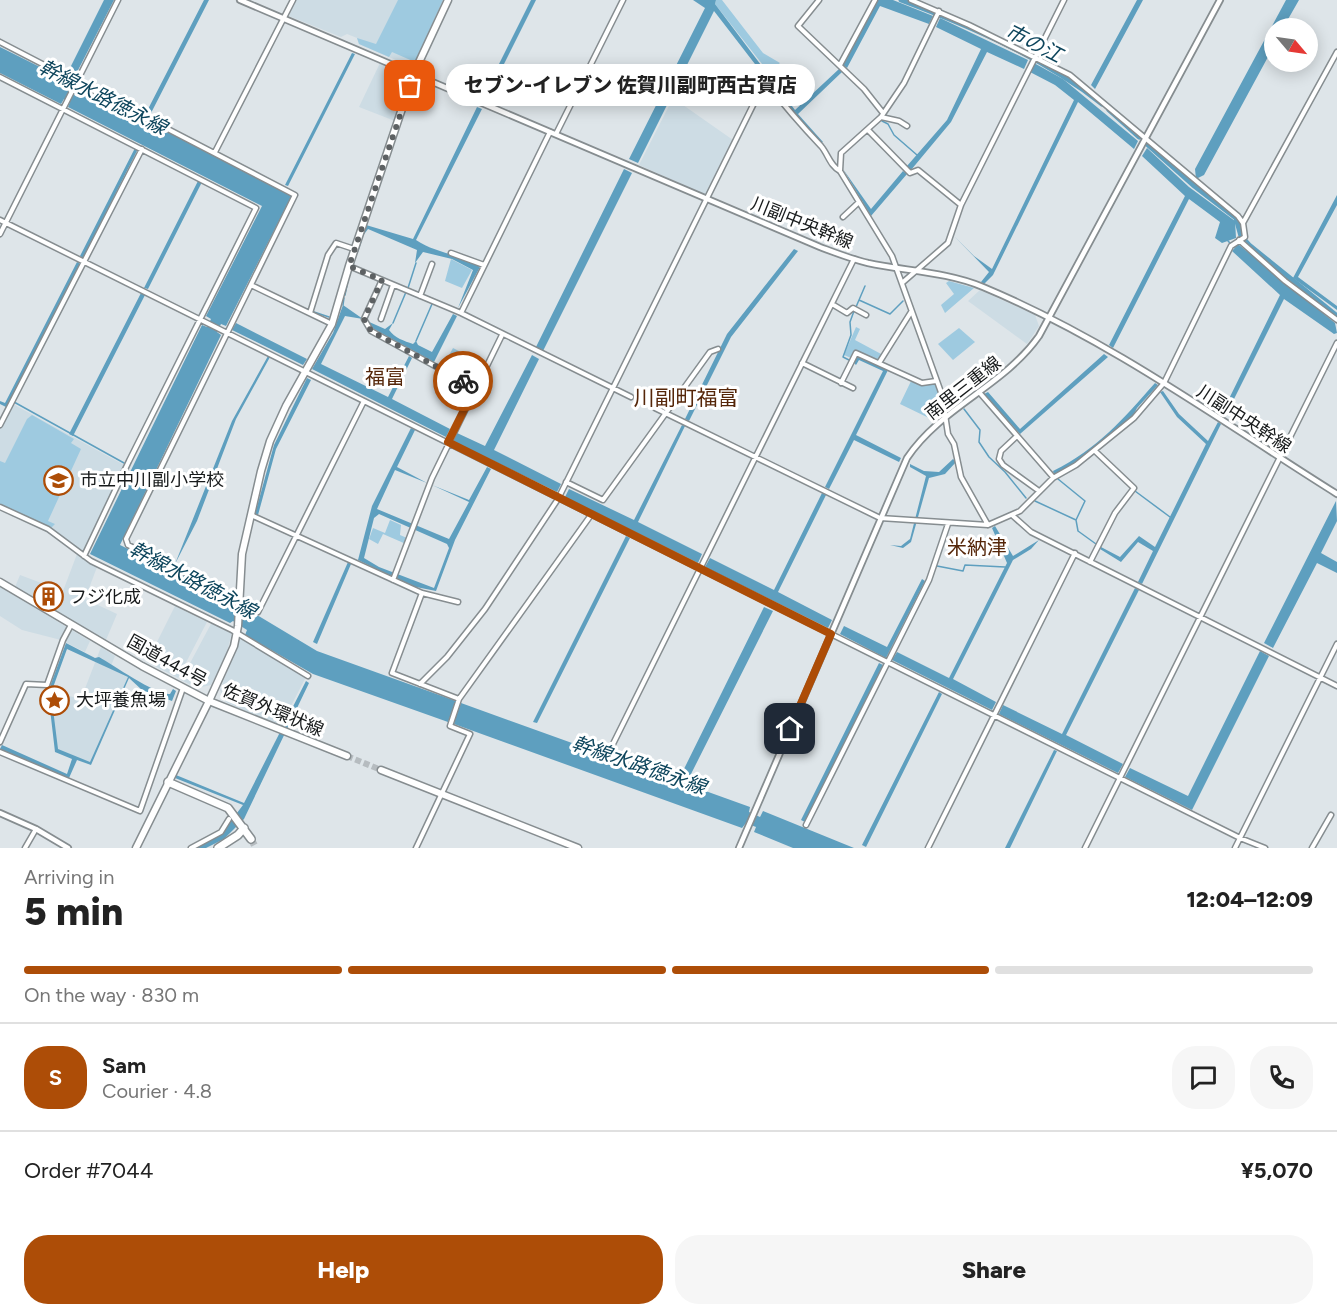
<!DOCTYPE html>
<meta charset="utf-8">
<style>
:root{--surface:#fff;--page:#f6f6f6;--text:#222;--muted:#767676;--line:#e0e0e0;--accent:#ad4d07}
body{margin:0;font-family:Figtree,"Noto Sans JP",sans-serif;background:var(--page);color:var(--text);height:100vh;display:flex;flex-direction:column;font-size:22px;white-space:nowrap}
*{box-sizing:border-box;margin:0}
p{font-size:20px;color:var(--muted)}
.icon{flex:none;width:33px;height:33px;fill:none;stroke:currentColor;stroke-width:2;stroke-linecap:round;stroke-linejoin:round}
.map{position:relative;height:848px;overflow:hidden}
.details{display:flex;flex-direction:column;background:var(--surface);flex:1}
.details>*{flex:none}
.needle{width:39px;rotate:119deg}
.controls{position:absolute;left:1264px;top:18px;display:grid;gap:12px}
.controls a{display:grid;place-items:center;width:54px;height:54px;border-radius:50%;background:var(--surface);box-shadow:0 3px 15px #0003;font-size:30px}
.pin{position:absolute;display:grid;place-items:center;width:51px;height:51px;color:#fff;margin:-26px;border-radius:12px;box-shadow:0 3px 9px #0006}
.courier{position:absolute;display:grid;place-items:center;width:60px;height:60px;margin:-30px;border:4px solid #ad4d07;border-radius:50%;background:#fff;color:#222;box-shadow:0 2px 8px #0007}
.bubble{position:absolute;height:42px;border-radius:21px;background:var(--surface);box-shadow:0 3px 15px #0003;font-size:20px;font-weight:800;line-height:42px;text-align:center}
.head em{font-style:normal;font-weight:800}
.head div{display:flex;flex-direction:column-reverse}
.head{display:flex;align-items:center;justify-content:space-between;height:102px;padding:0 24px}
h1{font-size:39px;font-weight:800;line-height:45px}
.bar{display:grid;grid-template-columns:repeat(4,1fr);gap:9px 6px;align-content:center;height:72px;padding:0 24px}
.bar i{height:8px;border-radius:4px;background:var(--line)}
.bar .active{background:var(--accent)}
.bar p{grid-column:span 4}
.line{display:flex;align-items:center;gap:15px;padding:0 24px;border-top:2px solid var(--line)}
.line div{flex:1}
.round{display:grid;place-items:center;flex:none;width:63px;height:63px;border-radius:24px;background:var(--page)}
.action{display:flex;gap:12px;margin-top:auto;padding:12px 24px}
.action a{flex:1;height:69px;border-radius:24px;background:var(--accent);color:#fff;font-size:24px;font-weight:800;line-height:69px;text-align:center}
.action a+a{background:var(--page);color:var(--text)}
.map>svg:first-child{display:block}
.built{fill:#cddce4}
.green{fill:#9ecae0}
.water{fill:#5e9fbf;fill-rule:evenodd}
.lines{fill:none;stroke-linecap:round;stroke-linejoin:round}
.stream{stroke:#5e9fbf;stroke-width:1.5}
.canal{stroke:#5e9fbf;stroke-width:5}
.minor-tunnel{stroke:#b6bcc0;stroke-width:4;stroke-dasharray:4 2;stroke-linecap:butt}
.primary-tunnel{stroke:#b6bcc0;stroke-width:6;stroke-dasharray:6 3;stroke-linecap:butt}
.motorway-tunnel{stroke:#b6bcc0;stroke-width:7;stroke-dasharray:7 3.5;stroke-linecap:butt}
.minor-casing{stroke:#868d90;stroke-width:7}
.tertiary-casing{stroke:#868d90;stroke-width:8}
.primary-casing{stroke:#868d90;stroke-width:9}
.trunk-casing{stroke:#868d90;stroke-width:9}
.motorway-casing{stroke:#868d90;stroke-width:10}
.minor{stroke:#fff;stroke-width:4}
.tertiary{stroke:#fff;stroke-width:4.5}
.primary{stroke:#fff;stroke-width:6}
.trunk{stroke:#fff;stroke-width:6}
.motorway{stroke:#fff;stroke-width:7}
.done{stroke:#5d6163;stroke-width:6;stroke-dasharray:0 10.8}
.route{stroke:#ad4d07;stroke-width:8}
.labels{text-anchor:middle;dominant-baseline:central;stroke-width:6;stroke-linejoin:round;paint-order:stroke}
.street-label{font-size:18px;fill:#171a1b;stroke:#fff}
.poi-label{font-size:18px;fill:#171a1b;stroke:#fff;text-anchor:start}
.water-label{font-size:20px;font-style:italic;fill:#0d455c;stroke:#fff}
.neighbourhood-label{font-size:20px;fill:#552609;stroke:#fff}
.quarter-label{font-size:21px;fill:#552609;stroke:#fff}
</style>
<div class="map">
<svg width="1337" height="848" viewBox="0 0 1337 848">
<rect width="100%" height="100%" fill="#dee5e9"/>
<path class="built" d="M295,0H443L415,62L405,64L359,44L357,38L347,34L341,37L289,16Z
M380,63L403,72L407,82L395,121L359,107Z
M673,98L733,140L706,195L639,165Z
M980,290L1035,315L1039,326L1027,344L968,301Z
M13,404L124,465L84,552L45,525L0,504V429Z
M77,554L97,567L85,599L117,614L106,640L15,587L20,575L63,591Z
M0,587L90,641L85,652L61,640L22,630L0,616Z
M175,606L207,622L178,678L147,662Z
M212,622L232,632L226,656L211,685L197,688L181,680Z
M240,638L306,677L280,727L226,702L220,690Z
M101,647L115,656L111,666L129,676L90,764L56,751L51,695L53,692L81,699Z"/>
<path class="green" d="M398,0H443L415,62L392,52L389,57L359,44L357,38L376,44Z
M716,0H722L763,53L780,63L769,73L715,4Z
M451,259L472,270L462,288L445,281Z
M949,281L974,288L945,313L941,305L954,294L946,283Z
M856,327L860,329L855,340L883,355L880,360L855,351L851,358L844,355Z
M959,328L975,342L953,360L938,344Z
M453,348L484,364L474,385L442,368Z
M912,379L925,385L935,383L942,399L939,412L931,419L900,404Z
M32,415L74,439L71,443L81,449L48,521L55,524L51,528L0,504V461L5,463L27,419Z
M390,520L401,525L400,535L407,538L406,544L383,534L378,544L369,539L373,528L385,533Z"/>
<path class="water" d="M104,0H114L74,78L67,74Z
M204,0H209L150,115L146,113Z
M531,0H536L487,98L483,96Z
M693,0H716L715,4L795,110L839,69L842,72L798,114L823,142L820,143L795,116L714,11L638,163L629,159L705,8Z
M878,0H893L933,16L929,24L880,6L847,68L843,65Z
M1137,0H1143L1095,89L1091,85Z
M1286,0H1299L1283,28H1275V44L1204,175L1196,179L1195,169Z
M940,18L1028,60L1024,69L987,52L951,122L911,170L907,166L947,120L981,49L936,27Z
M0,47L72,83L69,88L75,92L78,86L292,195L226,326L221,324L217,332L221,335L120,545L233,600V608L254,620L257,615L317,651L456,701L454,706L459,708L461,703L750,807L749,812L760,817L763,811L854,848H793L754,832L756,827L746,823L742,828L454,724L455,719L450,717L448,722L313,674L245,635L247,630L233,621L230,623L90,554L202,325L207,327L211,319L206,316L262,206L68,107L70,102L64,99L61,104L0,73Z
M352,53L355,54L288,186L285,185Z
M1034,63L1063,79L1138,141L1134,149L1078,102L993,275L984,284L981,282L989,272L954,236L974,256L992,269L1074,100L1055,85L1030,72Z
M477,107L482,109L416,240C435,253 460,254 480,267L458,308L473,270L452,259L423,252L415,263L417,250L368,229L362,237L366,225L413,239Z
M135,148L138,149L83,258L80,256Z
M1147,148L1189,187L1235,221L1236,238L1222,243L1215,238L1220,222L1189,199L1113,348L1109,345L1185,196L1142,156Z
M624,169L632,173L543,351L536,347Z
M843,169L871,209L903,171L907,174L871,216Z
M198,181L202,182L148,289L144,288Z
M1337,195V205L1298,277L1337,306V310L1293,278Z
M1238,244L1335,323L1337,333L1334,334L1284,299L1226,415L1222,413L1280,295L1232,251Z
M794,249L798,251L731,337L689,421L685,419L727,334Z
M77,262L80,263L6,407L0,404V401L5,403Z
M141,293L145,295L73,436L69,434Z
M343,305L363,319L345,316L321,364L388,397L409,356L412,358L392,399L450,429L446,437L312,369L333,333Z
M453,314L457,316L434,362L372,328L367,321L385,329L393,323L389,330C395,338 404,341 413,344L416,341L418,345L432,352Z
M236,323L307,359L303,365L232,330Z
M1104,354L1108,357L1020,434L984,394L988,392L1020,429Z
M532,355L539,359L494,450L561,484L557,492L453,441L457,433L485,446Z
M268,356L270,357L236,419L197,521L175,564L232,421Z
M857,356L888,370L856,435L901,458L899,462L854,440L829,489L825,487L883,371L859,360L856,365L854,363Z
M307,378L311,380L276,449L258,515L255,514L274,445Z
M1155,383L1158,385L1137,408L1132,418L1075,464L1054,474L1053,471C1099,448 1122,420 1155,383Z
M1163,391L1179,414L1208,441L1218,422L1221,424L1142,584L1138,582L1153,551L1138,542L1121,562L1100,549L1101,547L1120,557L1139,536L1155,547L1206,444L1177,417L1160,392Z
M682,425L685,426L638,522L702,554L698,563L565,497L569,489L634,520Z
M411,428L415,430L397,467L427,483L395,470L377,509L449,539L469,502L432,485L469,500L487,467L491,469L455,540L436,591L411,586L358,560L372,506ZM379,514L447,544L449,548L434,588L379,567L364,558L374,518Z
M953,459L956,462L945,474L929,478L911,542L903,548L890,545L901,546L910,539L926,476L910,467V464L924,471L939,472Z
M822,493L826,495L778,592L832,620L828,628L705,567L710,558L774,590Z
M1336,501L1337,521L1321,553L1337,562V573L1317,563L1273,648L1264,643Z
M995,526L1013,556L1039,540L1031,549L1013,560L953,679L996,702L992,710L892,660L897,652L949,678L1007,563L992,528Z
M626,536L630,538L537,723L533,722Z
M348,562L351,564L317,644L313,642Z
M922,579L925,581L886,658L840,634L844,626L887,647Z
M1135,588L1139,590L1066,735L1123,764L1118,773L999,714L1003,705L1062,734Z
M764,607L773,611L690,776L682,773Z
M66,643L95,658L99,657C113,665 158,696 170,694L173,689L176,691L172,701L142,690L129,678L91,765L77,760L69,778L0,749L2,745L67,774L72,759L55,752L48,692ZM67,649L128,677L90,762L58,749L51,693Z
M1260,651L1269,656L1192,810L1125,777L1130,768L1188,796Z
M879,663L883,665L805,822L801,820Z
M306,681L309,683L244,819L224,839L206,848H196L221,834L243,805L175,778L176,775L244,803Z
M939,692L942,694L866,847L862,845Z
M1054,750L1057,751L1010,848H1005Z"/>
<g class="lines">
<path class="stream" d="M882,121L888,124L894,135L917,155
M1228,241L1234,247
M357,253L361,241
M353,265L355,257
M349,277L351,270
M408,288L416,263
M345,295L348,280
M859,300L890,314L903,301
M343,305L344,298
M856,307L865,286
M912,307L918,322
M314,312L329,317
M393,323L406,292
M416,341L432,304
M849,360L843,357L851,335L850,322L854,311
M954,395L959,402
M14,402L124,463
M964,409L980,430L979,442L989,457L1005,472L1026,498
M1120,478L1128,485
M1058,479L1085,501L1076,520L1078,531L1096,544
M1135,491L1170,517
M1035,501L1076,520
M997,519L1010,513
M937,566L963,571L965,565L1005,567"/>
<path class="canal" d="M901,0C972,27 1043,57 1102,104
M1109,110L1139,137
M1148,145L1193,185L1236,218L1241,236L1249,245L1337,316"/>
<path class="minor-tunnel" d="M631,397L655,408"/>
<path class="primary-tunnel" d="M347,756L381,770"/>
<path class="motorway-tunnel" d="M251,839L256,848"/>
<defs>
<path id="minor" d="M819,0L798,26L864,89L883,113
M0,42L295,195L126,539L128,545L233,596L258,612L364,401L1240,838L1265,848
M840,65L875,0
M0,77L256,208L129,461L84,556
M881,117L899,121L907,126
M869,131L910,173L918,170L961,205
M556,134L623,0
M215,152L293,0
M840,171L841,153L881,117L904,83L939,11
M843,217L859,202
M0,220L364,401
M1243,223L1337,52
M0,234L118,0
M1239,240L1285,281L1337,320
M451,253L484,265
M349,266L461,313L631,397
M382,280L364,319L371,331L475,388
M902,283L948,243L961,205L1064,0
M251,285L332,324
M420,296L432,264
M832,304L847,313L853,308L866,315
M310,313L328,255L336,243L354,249
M461,313L550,132
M381,319L393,285
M802,363L853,388
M879,363L911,312
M841,383L856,353L922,383L936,381
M979,392L1053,477
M655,408L880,518L988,525L1020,511L1053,478L1076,465L1134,418L1164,383L1231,246L1245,237L1243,223L1238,216L1070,75L969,25L911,0
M0,425L142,149
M1017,436L1001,451L999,459L1003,465L1039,491
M566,482L603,500L710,352L718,349
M0,507L48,529L91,561L232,630L308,676
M251,515L422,593
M1013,516L1031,532L1337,686
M1090,562L1115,513L1134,488L1095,451
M393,580L432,478L502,335
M458,602L422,593L392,673L459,699
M420,684L447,657L485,609L558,499L765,81C783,104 801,125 821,146C828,154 830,166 840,171L892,256L942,395L948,434L954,444L961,477L988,525
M0,742L26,684L47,685L63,640L71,625
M0,752L140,811L183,688
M609,752L854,259
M806,825L929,580L948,524
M25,848L36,829
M191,848L221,832L229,819
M416,848L470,734L450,726L459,699L591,515
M928,848L1075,553
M1085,848L1337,343
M1235,848L1337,644
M1312,848L1331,815"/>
<path id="tertiary" d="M240,0L820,247C836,253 851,259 868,263C906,271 947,272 983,287C1110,340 1222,422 1337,494
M0,813L36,829L68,848
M739,848L907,458C941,407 1004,386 1039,336L1220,0"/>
<path id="primary" d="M347,756L209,701L234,646L238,626L242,554L261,471L270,441L286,406L332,324L349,266L414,73L448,0
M381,770L578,848"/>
<path id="trunk" d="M0,582L142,666L209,701L136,848"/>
<path id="motorway" d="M168,782L228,808L251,839
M218,848L238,835L244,828"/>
</defs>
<use href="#minor" class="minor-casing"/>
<use href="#tertiary" class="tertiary-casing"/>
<use href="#primary" class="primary-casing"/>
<use href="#trunk" class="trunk-casing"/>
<use href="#motorway" class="motorway-casing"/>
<use href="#minor" class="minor"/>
<use href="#tertiary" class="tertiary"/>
<use href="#primary" class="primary"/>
<use href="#trunk" class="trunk"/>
<use href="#motorway" class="motorway"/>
</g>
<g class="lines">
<path class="done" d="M410,86L349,266L382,280L364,319L371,331L463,381"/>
<path class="route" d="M463,381L475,388L448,442L831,634L790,729"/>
</g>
<defs>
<symbol id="school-ring" viewBox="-11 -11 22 22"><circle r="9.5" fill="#fff" stroke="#ad4d07" stroke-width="1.5"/><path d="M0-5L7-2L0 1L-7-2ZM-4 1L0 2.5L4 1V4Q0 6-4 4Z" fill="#ad4d07"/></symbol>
<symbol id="building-ring" viewBox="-11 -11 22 22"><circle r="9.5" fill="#fff" stroke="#ad4d07" stroke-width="1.5"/><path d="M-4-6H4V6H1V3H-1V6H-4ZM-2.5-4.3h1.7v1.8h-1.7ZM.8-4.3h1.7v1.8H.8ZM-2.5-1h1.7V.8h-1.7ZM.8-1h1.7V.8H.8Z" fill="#ad4d07"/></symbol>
<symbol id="sight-ring" viewBox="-11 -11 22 22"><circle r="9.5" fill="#fff" stroke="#ad4d07" stroke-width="1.5"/><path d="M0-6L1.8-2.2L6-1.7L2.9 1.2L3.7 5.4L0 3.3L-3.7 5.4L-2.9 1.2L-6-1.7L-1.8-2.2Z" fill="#ad4d07"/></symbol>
</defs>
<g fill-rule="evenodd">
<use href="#school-ring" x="42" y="464" width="33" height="33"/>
<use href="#building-ring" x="32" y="580" width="33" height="33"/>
<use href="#sight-ring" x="38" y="684" width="33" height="33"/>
</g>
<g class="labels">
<g class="street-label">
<text transform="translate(802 223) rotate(22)">川副中央幹線</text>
<text transform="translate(963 388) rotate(-38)">南里三重線</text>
<text transform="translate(1244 419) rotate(33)">川副中央幹線</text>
<text transform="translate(167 661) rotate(29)">国道444号</text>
<text transform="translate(273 710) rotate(23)">佐賀外環状線</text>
</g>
<g class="poi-label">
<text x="80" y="480">市立中川副小学校</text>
<text x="69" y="597">フジ化成</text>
<text x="76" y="700">大坪養魚場</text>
</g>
<g class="water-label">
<text transform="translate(1034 43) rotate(27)">市の江</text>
<text transform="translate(103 97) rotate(27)">幹線水路徳永線</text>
<text transform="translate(193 580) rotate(28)">幹線水路徳永線</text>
<text transform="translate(639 765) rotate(19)">幹線水路徳永線</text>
</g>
<g class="neighbourhood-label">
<text x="385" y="377">福富</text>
<text x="977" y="547">米納津</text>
</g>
<g class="quarter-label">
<text x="686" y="397">川副町福富</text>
</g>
</g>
</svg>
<div class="controls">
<a><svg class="needle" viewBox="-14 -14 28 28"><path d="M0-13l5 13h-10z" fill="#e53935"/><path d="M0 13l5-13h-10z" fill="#767676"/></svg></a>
</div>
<div class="pin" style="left:410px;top:86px;background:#ea580c"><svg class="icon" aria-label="bag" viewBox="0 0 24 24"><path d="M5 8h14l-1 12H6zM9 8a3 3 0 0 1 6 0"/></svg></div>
<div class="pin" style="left:790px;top:729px;background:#1f2937"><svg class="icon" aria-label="home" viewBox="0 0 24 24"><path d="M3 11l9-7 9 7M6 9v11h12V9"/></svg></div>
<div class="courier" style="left:463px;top:381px"><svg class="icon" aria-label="bike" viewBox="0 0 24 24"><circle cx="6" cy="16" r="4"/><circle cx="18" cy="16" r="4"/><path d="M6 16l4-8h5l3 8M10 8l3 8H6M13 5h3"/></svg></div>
<div class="bubble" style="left:446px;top:64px;width:369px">セブン-イレブン 佐賀川副町西古賀店</div>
</div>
<section class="details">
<div class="head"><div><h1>5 min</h1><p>Arriving in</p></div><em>12:04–12:09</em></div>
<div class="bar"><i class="active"></i><i class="active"></i><i class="active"></i><i></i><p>On the way · 830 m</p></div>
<div class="line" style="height:108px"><b class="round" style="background:var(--accent);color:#fff">S</b><div><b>Sam</b><p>Courier · 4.8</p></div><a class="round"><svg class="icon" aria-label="chat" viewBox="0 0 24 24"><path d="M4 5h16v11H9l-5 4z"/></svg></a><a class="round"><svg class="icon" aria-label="phone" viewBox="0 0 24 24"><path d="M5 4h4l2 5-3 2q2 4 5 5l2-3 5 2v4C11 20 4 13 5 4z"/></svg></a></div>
<div class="line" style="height:78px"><div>Order #7044</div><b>¥5,070</b></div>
<div class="action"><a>Help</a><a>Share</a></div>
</section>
